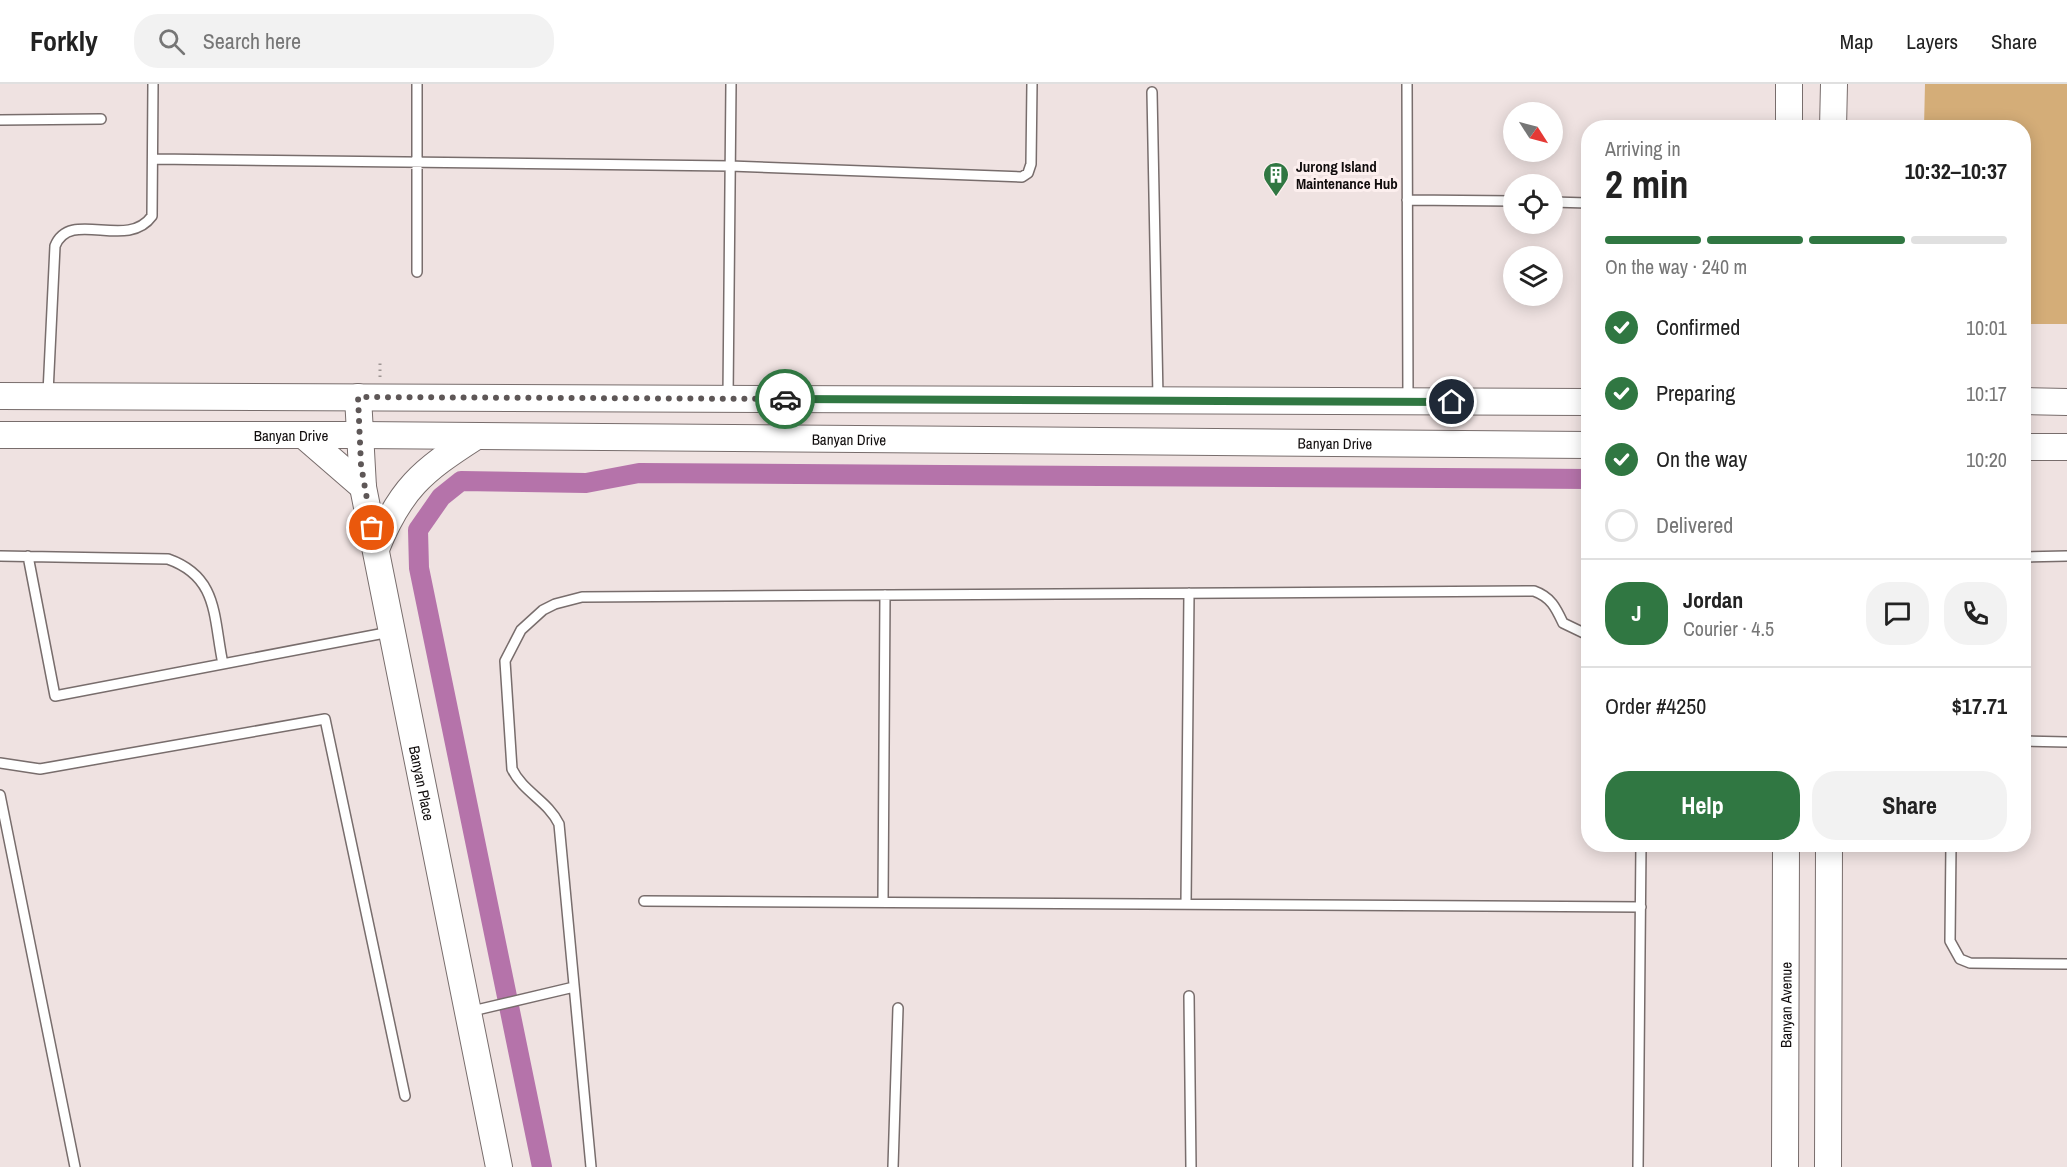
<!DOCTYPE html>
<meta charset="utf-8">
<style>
:root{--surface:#fff;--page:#f2f2f2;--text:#222;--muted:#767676;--line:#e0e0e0;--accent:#307742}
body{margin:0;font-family:"Archivo Narrow",sans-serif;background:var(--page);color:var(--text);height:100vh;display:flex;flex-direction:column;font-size:22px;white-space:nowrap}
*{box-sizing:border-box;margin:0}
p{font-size:20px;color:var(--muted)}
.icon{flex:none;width:33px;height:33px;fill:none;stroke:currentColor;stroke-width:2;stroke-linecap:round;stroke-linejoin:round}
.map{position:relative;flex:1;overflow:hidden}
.details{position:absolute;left:1581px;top:36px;width:450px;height:732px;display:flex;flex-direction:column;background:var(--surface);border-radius:24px;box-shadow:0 3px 15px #0003}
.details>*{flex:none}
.needle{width:39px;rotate:126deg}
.buttons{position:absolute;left:1503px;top:18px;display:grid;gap:12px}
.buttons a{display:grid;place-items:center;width:60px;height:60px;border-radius:50%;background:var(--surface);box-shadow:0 3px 15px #0003;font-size:30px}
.pin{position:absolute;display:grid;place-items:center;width:51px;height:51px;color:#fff;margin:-26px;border:3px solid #fff;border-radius:50%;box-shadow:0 2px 6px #0007}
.courier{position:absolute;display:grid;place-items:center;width:60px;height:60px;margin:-30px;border:4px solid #307742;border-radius:50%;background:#fff;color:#222;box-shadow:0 2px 8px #0007}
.overview em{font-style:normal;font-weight:700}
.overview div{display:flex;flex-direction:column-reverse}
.overview{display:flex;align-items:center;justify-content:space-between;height:102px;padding:0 24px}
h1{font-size:39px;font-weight:700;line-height:45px}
.bar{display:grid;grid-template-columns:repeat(4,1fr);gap:9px 6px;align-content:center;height:72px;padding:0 24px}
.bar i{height:8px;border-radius:4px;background:var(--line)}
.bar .active{background:var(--accent)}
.bar p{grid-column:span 4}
.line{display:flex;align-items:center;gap:15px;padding:0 24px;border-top:2px solid var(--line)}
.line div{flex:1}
.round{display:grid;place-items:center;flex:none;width:63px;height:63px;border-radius:24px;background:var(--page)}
ol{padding:0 24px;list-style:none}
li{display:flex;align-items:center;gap:18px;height:66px}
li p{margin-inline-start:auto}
li .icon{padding:6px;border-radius:50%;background:var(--accent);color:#fff;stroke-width:4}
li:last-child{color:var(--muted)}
li i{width:33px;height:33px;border:3px solid var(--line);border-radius:50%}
.button{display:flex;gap:12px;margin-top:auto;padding:12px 24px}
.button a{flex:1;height:69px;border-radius:24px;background:var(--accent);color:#fff;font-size:24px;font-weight:700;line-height:69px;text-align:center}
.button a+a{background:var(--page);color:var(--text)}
header{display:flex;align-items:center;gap:36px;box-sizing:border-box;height:84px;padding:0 30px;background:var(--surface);border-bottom:2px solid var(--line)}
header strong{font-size:28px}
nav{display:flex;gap:33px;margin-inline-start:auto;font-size:21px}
.search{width:420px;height:54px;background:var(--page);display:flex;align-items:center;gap:15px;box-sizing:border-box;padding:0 21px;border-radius:24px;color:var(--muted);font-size:22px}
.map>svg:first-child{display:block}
.grass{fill:#d4ad78}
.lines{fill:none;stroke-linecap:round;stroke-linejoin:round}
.canal{stroke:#b573aa;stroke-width:20}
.lane-casing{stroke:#786d6c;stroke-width:12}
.secondary-casing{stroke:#786d6c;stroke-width:28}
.path{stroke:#9e9594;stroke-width:3;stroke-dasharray:1.5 4.5;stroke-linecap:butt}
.lane{stroke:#fff;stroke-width:9}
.secondary{stroke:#fff;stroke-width:26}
.done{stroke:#5e5757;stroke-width:6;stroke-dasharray:0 10.8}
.route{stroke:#307742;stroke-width:8}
.labels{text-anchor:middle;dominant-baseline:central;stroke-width:6;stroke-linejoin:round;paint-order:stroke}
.poi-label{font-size:15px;font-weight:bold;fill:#100c0c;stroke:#fcefee;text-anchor:start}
.street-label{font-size:15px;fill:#100c0c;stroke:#fcefee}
</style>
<header>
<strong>Forkly</strong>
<div class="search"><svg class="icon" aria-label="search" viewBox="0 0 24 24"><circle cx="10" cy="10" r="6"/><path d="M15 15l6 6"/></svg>Search here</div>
<nav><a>Map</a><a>Layers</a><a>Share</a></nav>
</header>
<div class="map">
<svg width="2067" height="1083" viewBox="0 0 2067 1083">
<rect width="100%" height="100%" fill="#efe2e1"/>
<path class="grass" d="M1925,0H2067V240H2024V44L1924,43Z"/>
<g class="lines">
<path class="canal" d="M542,1083L419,484L418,446L441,413L461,397L586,399L639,389L1588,395"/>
<defs>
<path id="lane" d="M1407,0L1408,316
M1152,8L1158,314
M0,36L101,35
M154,75L730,82L1022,93L1028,89L1031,80L1032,0
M1407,116L1514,117
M1552,118L1588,119
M417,188V0
M48,309L55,162C70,124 127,167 152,132L153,0
M728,313L731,0
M0,472L168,475C219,493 213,533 223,580
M28,472L55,612L390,548
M2024,473L2067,472
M2024,657L2067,658
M0,679L40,685L325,635L405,1012
M0,711L75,1083
M1951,760L1950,857L1960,875L1970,879L2067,880
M644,817L1641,823
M883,818L885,511
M1186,820L1189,509
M1189,912L1191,1083
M468,928L574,903
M591,1083L559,740C548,717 523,708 512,685L505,577L521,546L543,526L555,520L582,513L1534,507C1551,513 1556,524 1563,539L1588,551
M893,1083L898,924
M1638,1083L1641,760"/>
<g id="secondary">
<path d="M1789,44V0"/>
<path d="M1833,44L1834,0"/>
<path d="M0,312L1588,318"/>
<path id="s1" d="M358,313L363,403L499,1083"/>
<path d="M2024,317L2067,318"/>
<path id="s2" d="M0,351H359L1588,361"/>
<path d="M303,351L363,403"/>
<path d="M2024,363H2067"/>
<path d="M376,465C400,405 422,387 475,353"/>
<path id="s3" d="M1785,1083L1786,760"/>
<path d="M1828,1083L1829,760"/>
</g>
</defs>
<use href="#lane" class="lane-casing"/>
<use href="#secondary" class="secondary-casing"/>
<path class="path" d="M380,293V277"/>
<use href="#lane" class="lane"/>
<use href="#secondary" class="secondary"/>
</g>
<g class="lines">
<path class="done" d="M372,444L361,381L358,313L785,315"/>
<path class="route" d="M785,315L1452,318"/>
</g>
<defs>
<symbol id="building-pin" viewBox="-11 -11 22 30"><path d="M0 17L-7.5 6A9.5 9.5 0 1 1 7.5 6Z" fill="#307742" stroke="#fcefee"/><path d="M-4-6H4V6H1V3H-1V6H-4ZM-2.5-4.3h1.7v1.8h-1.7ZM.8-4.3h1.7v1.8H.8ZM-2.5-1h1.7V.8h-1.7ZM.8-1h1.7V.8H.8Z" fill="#fff"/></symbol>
</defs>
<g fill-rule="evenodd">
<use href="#building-pin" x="1261" y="76" width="30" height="40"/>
</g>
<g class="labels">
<g class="poi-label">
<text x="1296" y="82">Jurong Island<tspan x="1296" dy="17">Maintenance Hub</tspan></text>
</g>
<g class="street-label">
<text stroke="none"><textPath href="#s2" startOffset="291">Banyan Drive</textPath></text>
<text stroke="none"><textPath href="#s2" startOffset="849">Banyan Drive</textPath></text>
<text stroke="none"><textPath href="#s2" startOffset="1335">Banyan Drive</textPath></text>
<text stroke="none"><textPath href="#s1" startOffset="392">Banyan Place</textPath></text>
<text stroke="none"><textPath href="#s3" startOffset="162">Banyan Avenue</textPath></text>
</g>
</g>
</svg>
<div class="buttons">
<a><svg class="needle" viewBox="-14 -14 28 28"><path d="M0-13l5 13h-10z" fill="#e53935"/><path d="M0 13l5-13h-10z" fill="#767676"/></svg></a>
<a><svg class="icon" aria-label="locate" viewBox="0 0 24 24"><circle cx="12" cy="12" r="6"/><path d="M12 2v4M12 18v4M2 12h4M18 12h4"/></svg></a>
<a><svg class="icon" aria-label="layers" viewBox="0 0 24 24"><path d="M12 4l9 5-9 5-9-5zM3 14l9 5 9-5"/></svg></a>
</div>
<div class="pin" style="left:372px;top:444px;background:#ea580c"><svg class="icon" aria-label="bag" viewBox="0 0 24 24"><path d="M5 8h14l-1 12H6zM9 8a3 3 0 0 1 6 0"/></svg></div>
<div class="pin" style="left:1452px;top:318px;background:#1f2937"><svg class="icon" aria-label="home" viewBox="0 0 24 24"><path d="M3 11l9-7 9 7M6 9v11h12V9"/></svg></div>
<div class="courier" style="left:785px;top:315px"><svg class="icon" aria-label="car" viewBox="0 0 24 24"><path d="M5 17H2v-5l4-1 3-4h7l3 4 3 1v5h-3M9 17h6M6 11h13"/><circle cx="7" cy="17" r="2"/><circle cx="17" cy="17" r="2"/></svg></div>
<section class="details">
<div class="overview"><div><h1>2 min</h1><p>Arriving in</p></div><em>10:32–10:37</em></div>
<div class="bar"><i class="active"></i><i class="active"></i><i class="active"></i><i></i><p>On the way · 240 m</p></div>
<ol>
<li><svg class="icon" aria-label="check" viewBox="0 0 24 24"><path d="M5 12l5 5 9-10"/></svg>Confirmed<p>10:01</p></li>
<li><svg class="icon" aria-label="check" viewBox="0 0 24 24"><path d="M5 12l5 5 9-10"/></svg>Preparing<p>10:17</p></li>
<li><svg class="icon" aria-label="check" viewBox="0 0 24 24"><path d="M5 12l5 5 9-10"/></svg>On the way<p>10:20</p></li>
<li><i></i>Delivered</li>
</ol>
<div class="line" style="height:108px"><b class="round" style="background:var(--accent);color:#fff">J</b><div><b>Jordan</b><p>Courier · 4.5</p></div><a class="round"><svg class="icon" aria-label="chat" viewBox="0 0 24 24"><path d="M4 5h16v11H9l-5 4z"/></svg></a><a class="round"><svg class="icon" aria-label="phone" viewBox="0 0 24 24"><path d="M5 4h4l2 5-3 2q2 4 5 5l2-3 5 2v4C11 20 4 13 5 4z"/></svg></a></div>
<div class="line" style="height:78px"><div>Order #4250</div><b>$17.71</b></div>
<div class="button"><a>Help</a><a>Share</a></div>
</section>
</div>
